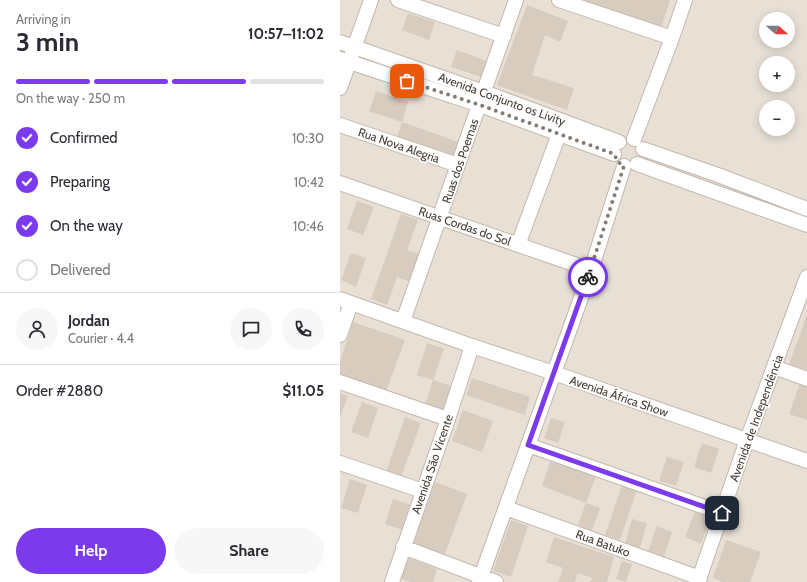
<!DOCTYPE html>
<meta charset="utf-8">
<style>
:root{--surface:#fff;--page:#f7f7f7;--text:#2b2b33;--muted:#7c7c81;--line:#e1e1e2;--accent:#7c3aed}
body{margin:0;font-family:Cabin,sans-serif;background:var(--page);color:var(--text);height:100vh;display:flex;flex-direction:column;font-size:15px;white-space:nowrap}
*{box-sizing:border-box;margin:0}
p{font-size:13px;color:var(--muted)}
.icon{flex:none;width:22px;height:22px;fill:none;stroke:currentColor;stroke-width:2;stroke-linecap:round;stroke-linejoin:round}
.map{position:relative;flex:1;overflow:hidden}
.details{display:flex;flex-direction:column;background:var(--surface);width:340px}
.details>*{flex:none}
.needle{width:26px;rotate:110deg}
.tools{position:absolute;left:419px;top:12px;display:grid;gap:8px}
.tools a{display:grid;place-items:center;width:36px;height:36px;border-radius:50%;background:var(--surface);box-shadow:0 2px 10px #0003;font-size:20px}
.pin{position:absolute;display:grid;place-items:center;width:34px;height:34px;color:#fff;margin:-17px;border-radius:8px;box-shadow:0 2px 6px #0006}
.courier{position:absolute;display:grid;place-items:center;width:40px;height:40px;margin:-20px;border:3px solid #7c3aed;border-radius:50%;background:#fff;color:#222;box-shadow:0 1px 5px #0007}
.summary em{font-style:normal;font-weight:700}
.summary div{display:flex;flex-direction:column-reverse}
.summary{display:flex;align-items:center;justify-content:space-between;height:68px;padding:0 16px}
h1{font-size:26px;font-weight:700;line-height:30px}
.bar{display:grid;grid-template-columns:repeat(4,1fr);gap:6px 4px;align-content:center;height:48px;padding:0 16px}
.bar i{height:5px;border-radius:3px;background:var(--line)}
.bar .active{background:var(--accent)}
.bar p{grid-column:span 4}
.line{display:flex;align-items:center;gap:10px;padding:0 16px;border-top:1px solid var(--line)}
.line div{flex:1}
.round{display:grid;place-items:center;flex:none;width:42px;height:42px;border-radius:21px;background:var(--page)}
ol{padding:0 16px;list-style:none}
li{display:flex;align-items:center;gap:12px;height:44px}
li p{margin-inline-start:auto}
li .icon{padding:4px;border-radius:50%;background:var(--accent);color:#fff;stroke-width:4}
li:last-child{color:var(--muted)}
li i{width:22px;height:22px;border:2px solid var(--line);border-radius:50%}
.cta{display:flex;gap:8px;margin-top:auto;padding:8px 16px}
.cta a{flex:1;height:46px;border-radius:24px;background:var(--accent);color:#fff;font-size:16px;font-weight:700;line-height:46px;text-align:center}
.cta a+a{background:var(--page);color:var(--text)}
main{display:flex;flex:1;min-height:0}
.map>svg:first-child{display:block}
.residential{fill:#e8e0d5;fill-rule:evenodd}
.building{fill:#d8ccbf}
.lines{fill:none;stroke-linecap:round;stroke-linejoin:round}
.minor-casing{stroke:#c2b8ac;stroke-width:16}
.minor{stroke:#fff;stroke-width:14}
.done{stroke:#847c74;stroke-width:4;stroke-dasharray:0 7.2}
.route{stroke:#7c3aed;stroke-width:5}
.labels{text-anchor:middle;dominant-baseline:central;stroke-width:3.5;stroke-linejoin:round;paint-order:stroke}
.street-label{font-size:12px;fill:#473e36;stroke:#fff}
</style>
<main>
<section class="details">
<div class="summary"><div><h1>3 min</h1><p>Arriving in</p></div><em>10:57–11:02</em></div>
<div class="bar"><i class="active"></i><i class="active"></i><i class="active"></i><i></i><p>On the way · 250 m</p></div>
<ol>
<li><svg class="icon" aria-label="check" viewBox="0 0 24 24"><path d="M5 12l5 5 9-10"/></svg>Confirmed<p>10:30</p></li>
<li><svg class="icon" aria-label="check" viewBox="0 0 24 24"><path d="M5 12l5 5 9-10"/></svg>Preparing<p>10:42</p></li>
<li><svg class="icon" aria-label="check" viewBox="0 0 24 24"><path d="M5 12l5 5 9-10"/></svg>On the way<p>10:46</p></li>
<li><i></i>Delivered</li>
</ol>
<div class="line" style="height:72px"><a class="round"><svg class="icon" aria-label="person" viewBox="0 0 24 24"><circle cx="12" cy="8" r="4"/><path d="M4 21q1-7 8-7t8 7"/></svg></a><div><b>Jordan</b><p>Courier · 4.4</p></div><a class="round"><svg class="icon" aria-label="chat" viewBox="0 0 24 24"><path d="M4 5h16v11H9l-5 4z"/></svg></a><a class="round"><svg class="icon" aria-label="phone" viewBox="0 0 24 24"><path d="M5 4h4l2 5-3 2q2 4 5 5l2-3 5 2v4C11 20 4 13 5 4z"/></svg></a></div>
<div class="line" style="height:52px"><div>Order #2880</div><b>$11.05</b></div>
<div class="cta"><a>Help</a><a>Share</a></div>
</section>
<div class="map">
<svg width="467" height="582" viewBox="0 0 467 582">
<rect width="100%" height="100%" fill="#f4eee7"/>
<path class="residential" d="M0,0H467V582H0ZM426,19H448V41H426ZM426,63H448V85H426ZM426,107H448V129H426Z"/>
<path class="building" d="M243,0H330L321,28Z
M187,5L228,21L220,42L205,35L192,75L234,88L227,110L157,85Z
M68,13L95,22L89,40L62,30Z
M117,50L146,61L141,77L111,67Z
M36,91L68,102L62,122L29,111Z
M62,122L121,143L115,160L56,140Z
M17,201L34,207L23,235L7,229Z
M61,214L78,220L67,250L80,254L71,282L57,277L47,305L31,299Z
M11,253L26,258L16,287L1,280Z
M467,315V370L449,364Z
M13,322L65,340L45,394L0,378V361Z
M87,343L104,349L93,380L77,375Z
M132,378L190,397L185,415L126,395Z
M93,380L115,387L107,412L85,405Z
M460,383L467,386V420L449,414Z
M0,393L8,396L0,417Z
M22,402L38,408L28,438L11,432Z
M123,410L153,421L142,452L112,441Z
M65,417L81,423L60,480L45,475Z
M211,418L225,422L218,443L204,438Z
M362,443L379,449L371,473L354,467Z
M327,457L344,462L336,486L319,481Z
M211,460L256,476L246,503L202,486Z
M10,479L27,485L18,513L1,508Z
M95,482L127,494L104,556L73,544Z
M282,485L297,490L280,540L265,535Z
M53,499L75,506L67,531L45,524Z
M246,503L260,508L252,530L238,525Z
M355,511L371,517L361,544L345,537Z
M292,519L307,523L300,548L285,544Z
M171,520L188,526L171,577L153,571Z
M317,526L332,532L324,557L308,551Z
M214,537L274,557L267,582H250L252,578L238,573L235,582H218L223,568L206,562Z
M386,540L421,552L410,582H383L373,578Z
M68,558L97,569L93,582H70L61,579Z
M282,561L292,564L286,582L276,579Z"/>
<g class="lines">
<defs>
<path id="minor" d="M58,0L164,36
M219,0L332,38
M0,42L144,92L279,142
M0,59L140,105L274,154
M0,88L31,0
M0,125L118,165
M294,139L332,38L345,0
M303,149L378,175L467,209
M297,164L467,225
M0,183L251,270
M178,245L219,134
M0,299L132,346L214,373L467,461
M63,321L176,0
M0,335L11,303
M434,367L467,379
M0,382L108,419
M188,445L382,513
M0,463L83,491
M166,508L360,578
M63,547L156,582
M52,582L108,419L132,346
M139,582L251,270L284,166
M358,582L407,440L467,277"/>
</defs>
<use href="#minor" class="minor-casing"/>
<use href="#minor" class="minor"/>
</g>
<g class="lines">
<path class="done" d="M67,81L140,105L274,154L278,162L284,166L248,277"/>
<path class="route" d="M248,277L188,445L382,513"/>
</g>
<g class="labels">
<g class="street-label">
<text transform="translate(162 99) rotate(20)">Avenida Conjunto os Livity</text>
<text transform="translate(59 145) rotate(19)">Rua Nova Alegria</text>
<text transform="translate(120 161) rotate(-71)">Ruas dos Poemas</text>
<text transform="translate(125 226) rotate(19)">Ruas Cordas do Sol</text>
<text transform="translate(279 396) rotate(19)">Avenida África Show</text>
<text transform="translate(416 418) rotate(-70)">Avenida de Independência</text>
<text transform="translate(92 464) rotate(-71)">Avenida São Vicente</text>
<text transform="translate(263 543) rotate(20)">Rua Batuko</text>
</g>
</g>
</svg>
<div class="tools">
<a><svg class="needle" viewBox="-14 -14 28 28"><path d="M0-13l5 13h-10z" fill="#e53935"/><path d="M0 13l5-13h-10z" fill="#7c7c81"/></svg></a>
<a>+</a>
<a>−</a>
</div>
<div class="pin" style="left:67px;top:81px;background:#ea580c"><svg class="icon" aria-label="bag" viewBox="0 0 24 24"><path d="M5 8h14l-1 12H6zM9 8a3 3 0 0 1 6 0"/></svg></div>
<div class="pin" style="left:382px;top:513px;background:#1f2937"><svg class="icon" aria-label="home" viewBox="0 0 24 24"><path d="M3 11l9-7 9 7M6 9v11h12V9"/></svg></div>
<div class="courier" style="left:248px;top:277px"><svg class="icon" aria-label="bike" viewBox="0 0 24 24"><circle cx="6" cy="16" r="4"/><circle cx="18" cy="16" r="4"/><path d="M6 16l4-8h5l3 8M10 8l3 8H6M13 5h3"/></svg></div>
</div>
</main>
